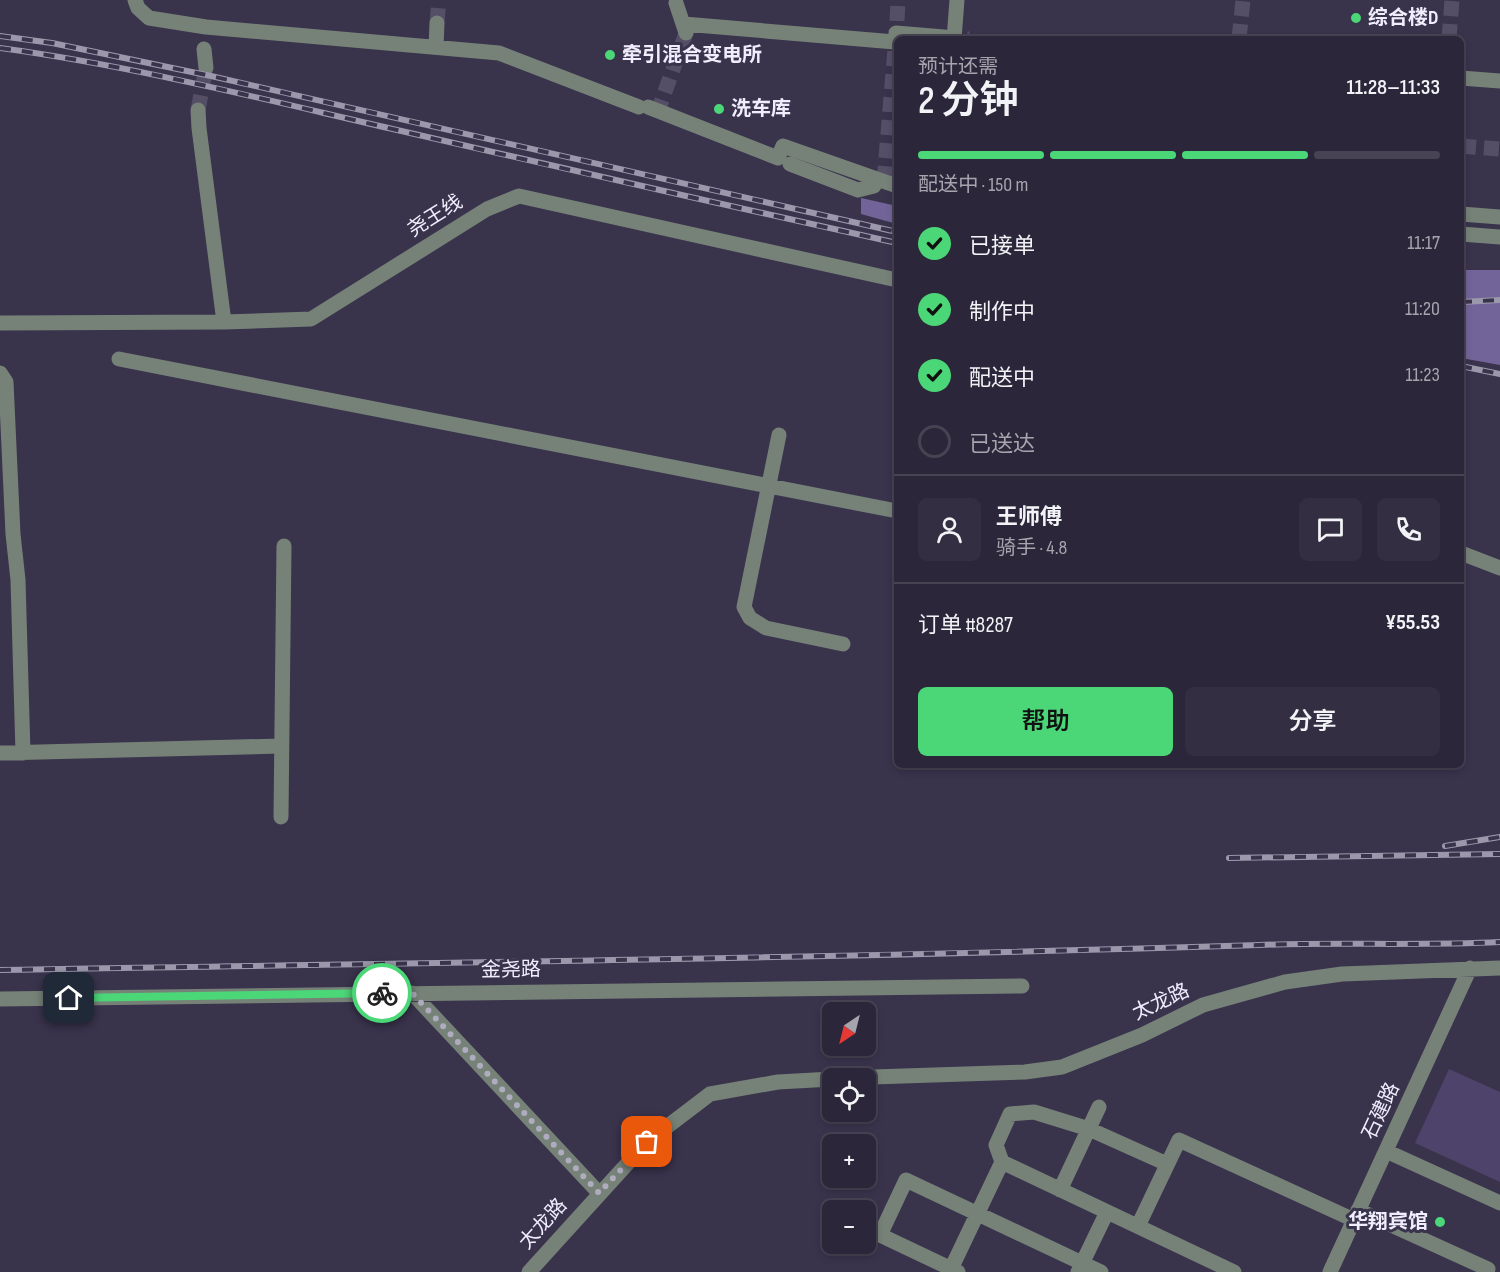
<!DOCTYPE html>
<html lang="zh">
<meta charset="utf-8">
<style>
:root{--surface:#2b2639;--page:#332e41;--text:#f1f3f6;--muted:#a6a5ae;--line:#474353;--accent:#4bd677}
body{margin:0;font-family:"Sofia Sans Condensed","Noto Sans SC",sans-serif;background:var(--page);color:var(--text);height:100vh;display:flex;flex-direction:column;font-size:22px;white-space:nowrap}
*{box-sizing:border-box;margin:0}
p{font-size:20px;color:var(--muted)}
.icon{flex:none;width:33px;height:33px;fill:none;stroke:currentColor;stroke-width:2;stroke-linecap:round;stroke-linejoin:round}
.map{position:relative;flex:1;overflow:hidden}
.details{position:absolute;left:894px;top:36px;width:570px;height:732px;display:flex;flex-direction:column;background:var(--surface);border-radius:9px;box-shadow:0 3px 9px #0003,0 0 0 2px var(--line)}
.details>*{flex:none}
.needle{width:39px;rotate:215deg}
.buttons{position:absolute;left:822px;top:1002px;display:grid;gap:12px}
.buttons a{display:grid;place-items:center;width:54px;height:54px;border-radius:9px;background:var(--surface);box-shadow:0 3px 9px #0003,0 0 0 2px var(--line);font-size:30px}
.pin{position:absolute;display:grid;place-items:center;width:51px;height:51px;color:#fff;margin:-26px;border-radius:12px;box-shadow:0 3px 9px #0006}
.courier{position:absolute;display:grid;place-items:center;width:60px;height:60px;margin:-30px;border:4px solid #4bd677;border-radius:50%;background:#fff;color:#222;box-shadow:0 2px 8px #0007}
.headline em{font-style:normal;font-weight:600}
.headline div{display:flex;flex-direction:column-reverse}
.headline{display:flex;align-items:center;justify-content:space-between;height:102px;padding:0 24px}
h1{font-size:39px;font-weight:600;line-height:45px}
.bar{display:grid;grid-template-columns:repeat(4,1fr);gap:9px 6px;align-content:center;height:72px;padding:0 24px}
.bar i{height:8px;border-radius:4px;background:var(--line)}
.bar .active{background:var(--accent)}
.bar p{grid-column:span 4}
.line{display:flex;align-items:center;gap:15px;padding:0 24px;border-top:2px solid var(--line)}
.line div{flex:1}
.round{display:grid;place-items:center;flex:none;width:63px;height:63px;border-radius:9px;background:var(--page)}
ol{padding:0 24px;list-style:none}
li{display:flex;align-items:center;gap:18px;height:66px}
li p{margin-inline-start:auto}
li .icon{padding:6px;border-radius:50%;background:var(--accent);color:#111;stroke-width:4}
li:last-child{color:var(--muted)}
li i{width:33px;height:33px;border:3px solid var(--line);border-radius:50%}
.action{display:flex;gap:12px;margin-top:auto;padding:12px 24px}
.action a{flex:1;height:69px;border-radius:9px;background:var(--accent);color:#111;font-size:24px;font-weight:600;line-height:69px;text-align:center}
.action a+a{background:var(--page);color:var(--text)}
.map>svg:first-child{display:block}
.green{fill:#4e446b}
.forest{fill:#726498}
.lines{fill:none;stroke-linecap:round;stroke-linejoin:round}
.minor-tunnel{stroke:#544f67;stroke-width:15;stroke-dasharray:15 8;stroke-linecap:butt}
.minor{stroke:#768278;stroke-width:15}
.rail-casing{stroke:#9c98ac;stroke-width:6}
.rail{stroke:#39334c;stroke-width:4;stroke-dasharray:11;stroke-linecap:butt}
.minor-bridge{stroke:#768278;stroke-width:15}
.done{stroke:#b0acbf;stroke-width:6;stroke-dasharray:0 10.8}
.route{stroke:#4bd677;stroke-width:8}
.poi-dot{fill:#4bd677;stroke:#39334c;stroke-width:2}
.labels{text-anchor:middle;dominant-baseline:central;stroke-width:6;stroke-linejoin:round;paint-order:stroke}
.poi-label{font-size:20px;font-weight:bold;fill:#f0edfd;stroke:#39334c;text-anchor:start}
.street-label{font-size:20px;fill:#f0edfd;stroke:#39334c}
</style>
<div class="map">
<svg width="1500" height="1272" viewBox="0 0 1500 1272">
<rect width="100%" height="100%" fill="#39334c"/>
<path class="green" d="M1449,1069L1500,1092V1182L1415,1143Z"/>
<path class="forest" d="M861,198L897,206V224L861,214Z
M1461,270H1500V365L1461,358Z"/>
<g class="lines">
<path class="minor-tunnel" d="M897,21L898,0
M437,23L439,0
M944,37L969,39
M1239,39L1243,0
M1449,39L1452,0
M198,110L206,68
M657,114L686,33
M1461,146L1500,149
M884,181L895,49"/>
<path class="minor" d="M135,0L138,8L149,18L206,27L499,53L639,107
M676,3L686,33
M684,24L895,42
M896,33L944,37
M436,47L437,23
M204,49L206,68
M1461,78L1500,81
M198,110L199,128L224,322
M790,164L858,190L874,186
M1461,214L1500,217
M1461,234L1500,237
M0,323L224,322L311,319L487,209L519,196L897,280
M119,359L897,511
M0,373L6,382L13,534L18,580L23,753
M779,435L744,607L750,618L766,628L843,644
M1461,553L1500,568
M0,753L281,746
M281,817L284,546
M412,993L599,1193
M0,999L1022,986
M842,1078L1025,1072L1062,1067L1142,1035L1203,1005L1285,982L1342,974L1500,968
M1386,1151L1500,1203
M1167,1164L1089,1129L1034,1112L1010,1114L996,1145L1002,1162L1234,1272
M1060,1190L1099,1107
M1358,1210L1488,1269
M1138,1226L1179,1140L1354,1220
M951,1269L1002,1162
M529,1272L647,1142L710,1094L778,1082L832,1079
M958,1272L880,1235L906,1180L1101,1272
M1078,1272L1107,1212
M1330,1272L1470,968"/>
<defs>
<path id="rail" d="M0,36L52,43L211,76L897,232
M0,48C134,66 266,100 397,130C564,169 730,206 897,243
M1461,302L1500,300
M1461,366L1500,374
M1445,846L1500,837
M1229,858L1500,854
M0,970C420,963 839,958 1259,945C1339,942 1420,946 1500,942"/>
</defs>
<use href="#rail" class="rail-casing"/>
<use href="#rail" class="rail"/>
<path class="minor-bridge" d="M954,39L957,0
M648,107L778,158L783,146L897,186"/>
</g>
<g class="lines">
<path class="done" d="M382,993H412L599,1193L647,1142"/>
<path class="route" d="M69,998L382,993"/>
</g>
<g class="poi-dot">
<circle cx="1356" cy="18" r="6"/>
<circle cx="610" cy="55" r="6"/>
<circle cx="719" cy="109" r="6"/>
<circle cx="1440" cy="1222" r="6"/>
</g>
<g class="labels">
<g class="poi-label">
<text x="1368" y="18">综合楼D</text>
<text x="622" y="55">牵引混合变电所</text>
<text x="731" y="109">洗车库</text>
<text x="1428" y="1222" text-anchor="end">华翔宾馆</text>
</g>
<g class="street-label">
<text transform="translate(435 216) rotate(-32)">尧王线</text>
<text transform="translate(511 970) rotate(-1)">金尧路</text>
<text transform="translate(1161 1002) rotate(-25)">太龙路</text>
<text transform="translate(1381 1111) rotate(-65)">石建路</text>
<text transform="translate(543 1224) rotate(-48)">太龙路</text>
</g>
</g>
</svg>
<div class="buttons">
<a><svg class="needle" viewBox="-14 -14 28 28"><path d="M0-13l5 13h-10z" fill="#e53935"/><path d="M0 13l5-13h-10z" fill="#a6a5ae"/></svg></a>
<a><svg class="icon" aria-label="locate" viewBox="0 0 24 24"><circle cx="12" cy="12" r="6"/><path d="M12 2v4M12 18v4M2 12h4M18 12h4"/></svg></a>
<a>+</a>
<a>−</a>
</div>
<div class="pin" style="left:647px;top:1142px;background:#ea580c"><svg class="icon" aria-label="bag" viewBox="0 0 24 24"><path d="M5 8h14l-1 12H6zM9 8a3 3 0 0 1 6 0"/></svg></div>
<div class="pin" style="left:69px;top:998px;background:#1f2937"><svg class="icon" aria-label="home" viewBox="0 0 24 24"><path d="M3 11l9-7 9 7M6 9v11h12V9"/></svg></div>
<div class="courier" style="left:382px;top:993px"><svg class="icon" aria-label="bike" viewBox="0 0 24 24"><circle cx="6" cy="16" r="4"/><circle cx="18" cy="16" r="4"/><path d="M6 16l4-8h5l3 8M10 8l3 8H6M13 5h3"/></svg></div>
<section class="details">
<div class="headline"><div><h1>2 分钟</h1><p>预计还需</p></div><em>11:28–11:33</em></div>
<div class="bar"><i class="active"></i><i class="active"></i><i class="active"></i><i></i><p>配送中 · 150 m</p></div>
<ol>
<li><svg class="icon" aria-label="check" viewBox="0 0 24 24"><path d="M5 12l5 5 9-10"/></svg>已接单<p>11:17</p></li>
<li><svg class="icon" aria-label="check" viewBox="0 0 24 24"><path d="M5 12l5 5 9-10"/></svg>制作中<p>11:20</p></li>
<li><svg class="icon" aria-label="check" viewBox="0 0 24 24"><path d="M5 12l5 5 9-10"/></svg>配送中<p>11:23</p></li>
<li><i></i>已送达</li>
</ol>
<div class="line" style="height:108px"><a class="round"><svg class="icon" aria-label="person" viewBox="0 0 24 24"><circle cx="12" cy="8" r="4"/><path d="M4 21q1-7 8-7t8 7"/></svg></a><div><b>王师傅</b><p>骑手 · 4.8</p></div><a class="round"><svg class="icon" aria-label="chat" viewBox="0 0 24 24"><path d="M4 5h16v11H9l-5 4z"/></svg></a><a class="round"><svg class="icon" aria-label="phone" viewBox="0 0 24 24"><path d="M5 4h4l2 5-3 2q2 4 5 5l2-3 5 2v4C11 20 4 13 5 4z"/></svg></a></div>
<div class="line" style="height:78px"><div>订单 #8287</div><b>¥55.53</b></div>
<div class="action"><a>帮助</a><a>分享</a></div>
</section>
</div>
